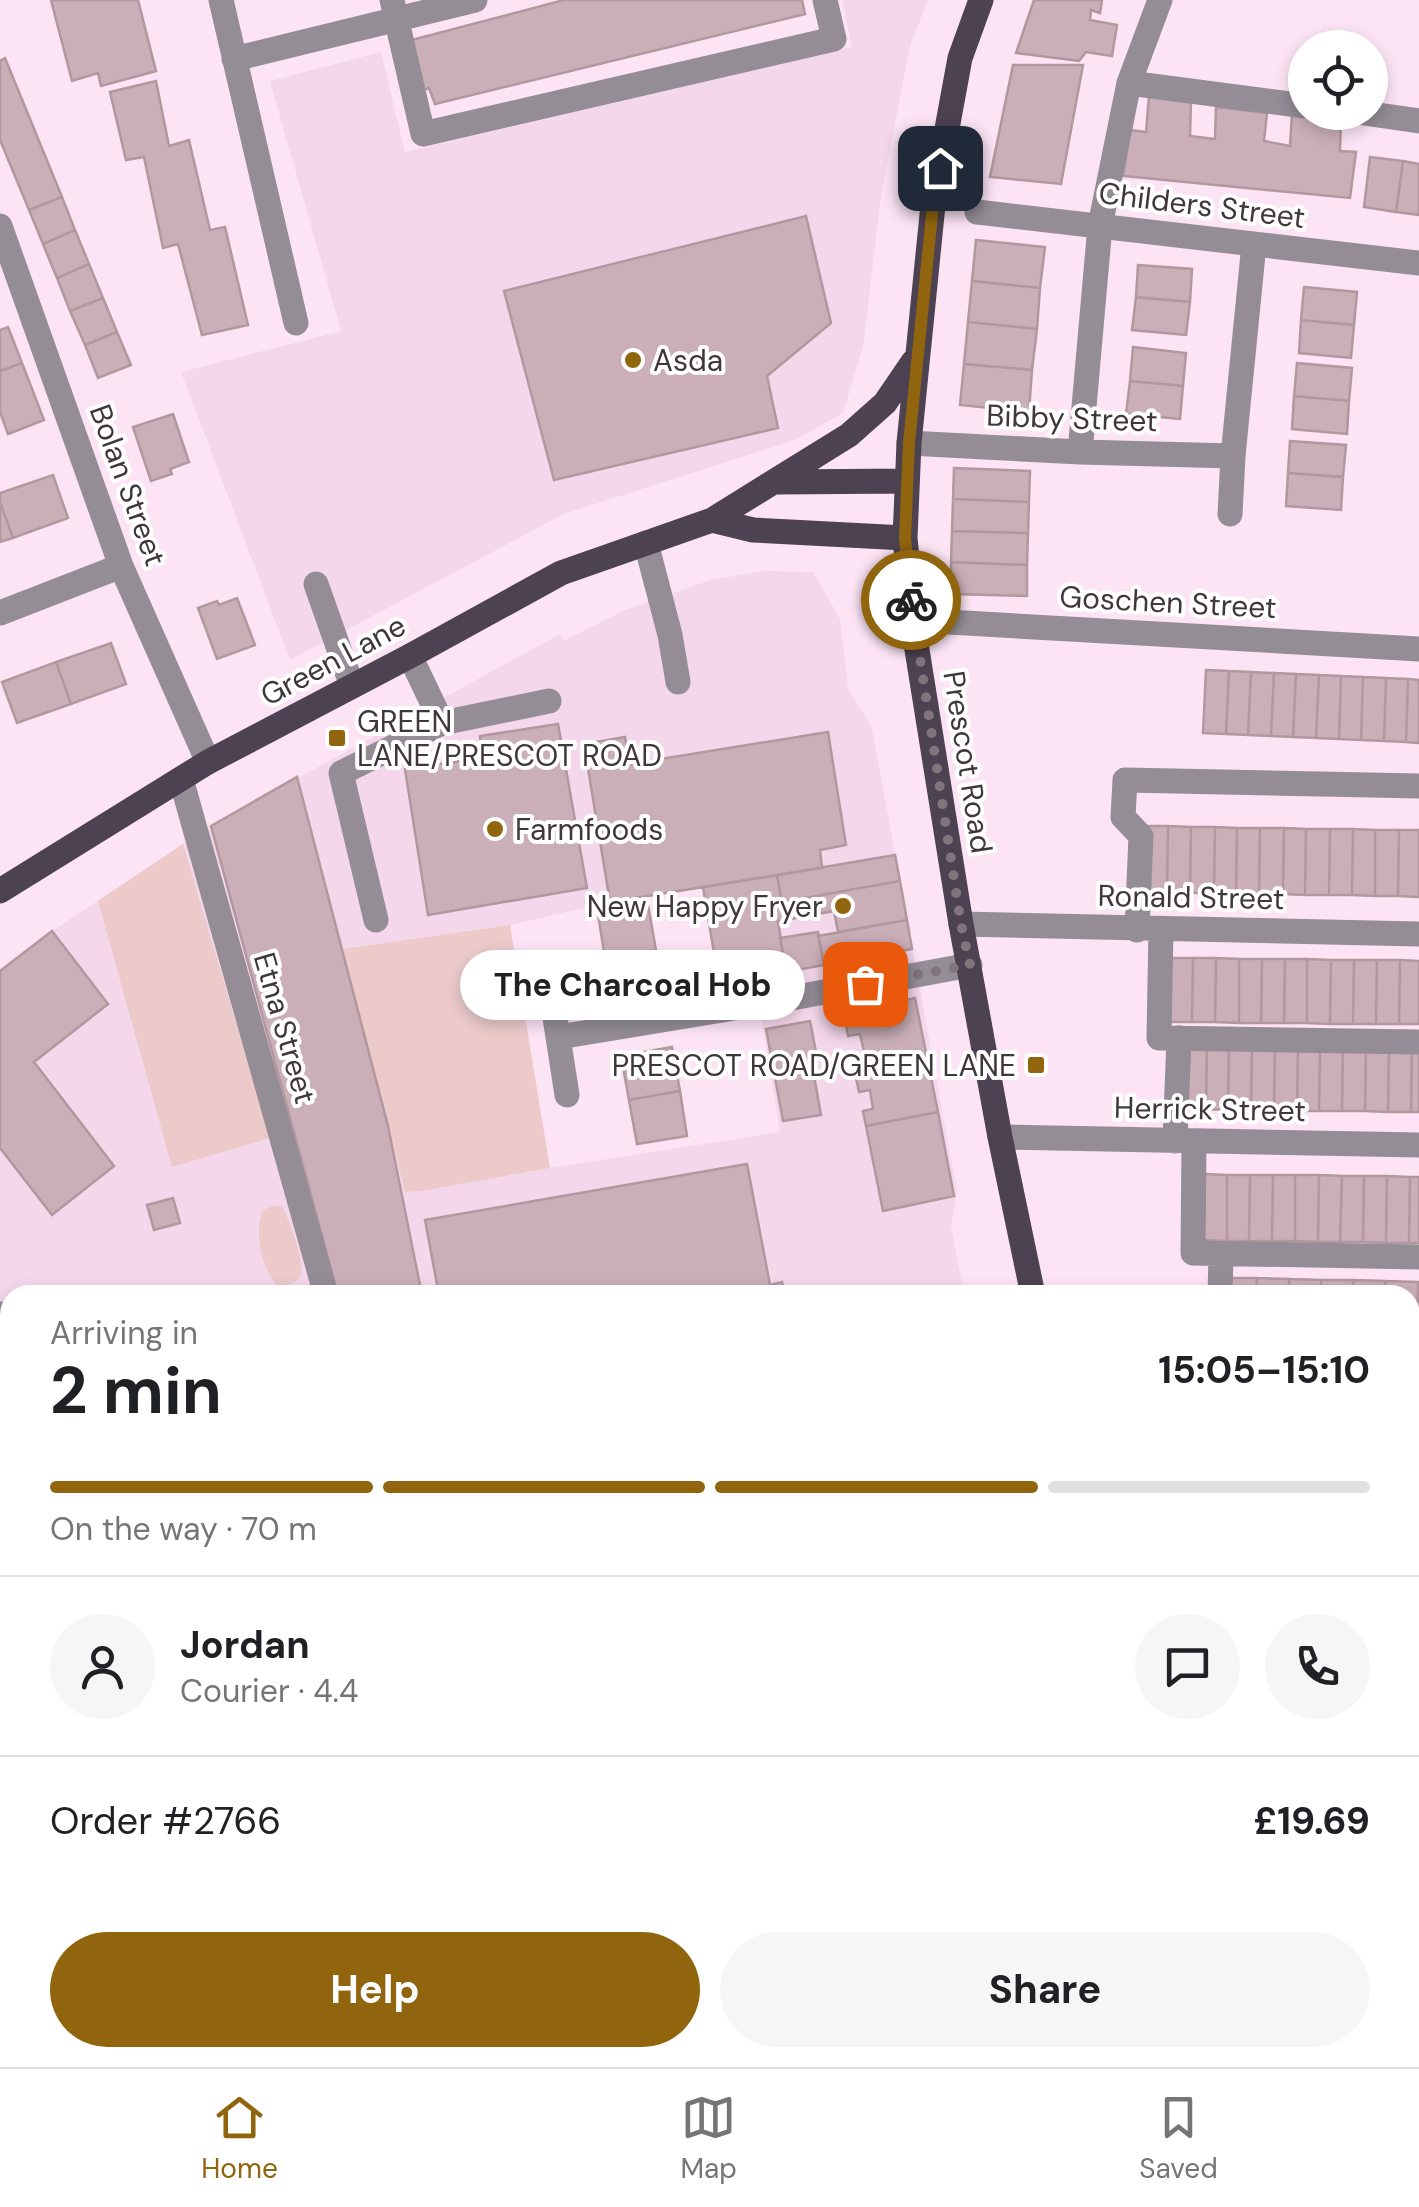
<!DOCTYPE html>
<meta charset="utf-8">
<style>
:root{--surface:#fff;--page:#f6f6f6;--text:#202124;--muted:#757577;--line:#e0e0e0;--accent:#91650e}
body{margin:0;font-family:"DM Sans",sans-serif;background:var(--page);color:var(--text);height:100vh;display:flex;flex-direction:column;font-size:38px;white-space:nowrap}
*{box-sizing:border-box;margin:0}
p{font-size:32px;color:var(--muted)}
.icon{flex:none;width:55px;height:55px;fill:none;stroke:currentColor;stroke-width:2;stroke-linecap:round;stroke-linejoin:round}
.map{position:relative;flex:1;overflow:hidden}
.details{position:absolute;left:0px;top:1285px;width:1420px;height:782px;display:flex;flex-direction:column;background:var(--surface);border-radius:30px 30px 0 0;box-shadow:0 5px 15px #0003}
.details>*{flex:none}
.tools{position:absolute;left:1288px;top:30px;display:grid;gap:20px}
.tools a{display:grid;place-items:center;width:100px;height:100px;border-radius:50%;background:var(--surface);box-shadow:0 5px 15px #0003;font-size:50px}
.pin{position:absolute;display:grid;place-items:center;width:85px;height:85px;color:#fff;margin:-42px;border-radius:20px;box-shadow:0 5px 15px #0006}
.courier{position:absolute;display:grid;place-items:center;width:100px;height:100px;margin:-50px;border:8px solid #91650e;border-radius:50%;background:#fff;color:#222;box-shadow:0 2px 12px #0007}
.bubble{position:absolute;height:70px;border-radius:35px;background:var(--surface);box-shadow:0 5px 15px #0003;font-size:32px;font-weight:700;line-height:70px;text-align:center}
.overview em{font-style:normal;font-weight:700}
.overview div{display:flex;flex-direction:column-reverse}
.overview{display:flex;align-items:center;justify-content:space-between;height:170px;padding:0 50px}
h1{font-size:65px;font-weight:700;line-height:75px}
.bar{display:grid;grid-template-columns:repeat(4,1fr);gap:15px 10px;align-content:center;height:120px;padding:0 50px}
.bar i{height:12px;border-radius:8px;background:var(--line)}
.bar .on{background:var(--accent)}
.bar p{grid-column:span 4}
.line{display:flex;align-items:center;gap:25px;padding:0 50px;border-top:2px solid var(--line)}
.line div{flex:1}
.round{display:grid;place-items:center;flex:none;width:105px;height:105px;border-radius:52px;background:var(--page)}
.primary-button{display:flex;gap:20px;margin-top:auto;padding:20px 50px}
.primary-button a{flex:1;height:115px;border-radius:60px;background:var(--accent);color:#fff;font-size:40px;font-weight:700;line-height:115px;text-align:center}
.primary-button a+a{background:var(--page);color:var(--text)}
.dock{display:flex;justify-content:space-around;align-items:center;height:140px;border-top:2px solid var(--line);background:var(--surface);font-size:28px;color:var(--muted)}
.dock a{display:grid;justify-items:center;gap:5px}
.dock .on{color:var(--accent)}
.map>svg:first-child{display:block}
.built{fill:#f5d7ec;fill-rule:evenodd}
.green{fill:#eccaca}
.building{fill:#cbafb8;stroke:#b2979f;stroke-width:2.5}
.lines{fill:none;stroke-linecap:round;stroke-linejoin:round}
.minor{stroke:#948d96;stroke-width:25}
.major{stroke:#4d4251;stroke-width:25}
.done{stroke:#82747d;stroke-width:10;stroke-dasharray:0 18}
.route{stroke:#91650e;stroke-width:12}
.poi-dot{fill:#91650e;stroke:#fff;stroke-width:4}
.labels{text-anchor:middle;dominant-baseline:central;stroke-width:8;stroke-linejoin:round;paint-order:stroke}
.street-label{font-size:30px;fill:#40373d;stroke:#fff}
.poi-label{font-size:30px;fill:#40373d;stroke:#fff;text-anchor:start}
</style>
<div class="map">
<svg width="1419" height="2067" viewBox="0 0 1419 2067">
<rect width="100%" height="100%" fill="#fce4f5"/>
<path class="built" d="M842,0H928L910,46L881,197L863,347L843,413L795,440L564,514L290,660L181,372L341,331L270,81L381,52L405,152L852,47Z
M764,571L813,572L840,619L848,688L872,728L957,1191L951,1226L964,1295H10V2058H381L383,2067H0V969L52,931L211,826L560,634L565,640L623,611L676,592L711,580ZM703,887L725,1010L759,1005L780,1132L550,1168L423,1191L405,1192L344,949L510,925L610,902Z"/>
<path class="green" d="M183,844L270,1138L172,1167L98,901Z
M510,925L550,1168L423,1191L405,1192L343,949Z
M273,1206H282C289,1219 307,1265 300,1277C295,1285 285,1285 277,1286C262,1267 253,1232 263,1210Z"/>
<path class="building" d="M51,0H138L156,71L101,86L98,73L72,81Z
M564,0H802L805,14L435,104L429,88L419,92L408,41Z
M1034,0H1102L1100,13L1091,10L1090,20L1117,25L1112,56L1086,52L1079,61L1016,53Z
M5,58L62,197L29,210L0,140V61Z
M1013,65H1083L1061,184L990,177Z
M156,81L169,146L189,140L210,230L225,227L248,325L202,335L178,244L163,248L144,157L126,160L110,92Z
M1149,96L1191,102L1190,136L1215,139L1216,107L1267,113L1264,141L1290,146L1292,115L1341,119L1340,151L1356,152L1350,198L1123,176L1130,130L1146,132Z
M1370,157L1403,161L1396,212L1364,207Z
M1403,161L1419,164V215L1396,212Z
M62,197L75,230L43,244L29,210Z
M806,216L831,323L767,376L778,428L554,480L504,291Z
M75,230L89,264L57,278L43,244Z
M976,240L1045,247L1040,288L972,281Z
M89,264L103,298L70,311L57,278Z
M1138,265L1192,269L1190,302L1136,297Z
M972,281L1040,288L1037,329L968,322Z
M1304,287L1357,292L1354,325L1301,320Z
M1136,297L1190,302L1186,335L1132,330Z
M103,298L117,332L85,345L70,311Z
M1301,320L1354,325L1351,358L1299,353Z
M968,322L1037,329L1032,370L964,364Z
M8,327L22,363L0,371V330Z
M117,332L131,365L98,378L85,345Z
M1133,347L1186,353L1183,386L1130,381Z
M22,363L44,420L8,434L0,412V371Z
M1297,363L1352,368L1349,401L1294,396Z
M964,364L1032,370L1029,412L960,405Z
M1130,381L1183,386L1180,419L1126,414Z
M1294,396L1349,401L1347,434L1292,429Z
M173,414L189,462L170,469L172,474L151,481L133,427Z
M1290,441L1346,445L1343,477L1288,473Z
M954,468L1030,471L1029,502L953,499Z
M1288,473L1343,477L1341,510L1286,506Z
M53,475L68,518L13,538L0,502V493Z
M953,499L1029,502L1028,533L952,531Z
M0,502L13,538L0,542Z
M952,531L1028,533L1027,565L951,562Z
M951,562L1027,565V596L951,594Z
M237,598L255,645L217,659L198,608L217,601L219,605Z
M111,643L126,684L71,704L56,662Z
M56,662L71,704L17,723L2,682Z
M1206,670L1229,671L1226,734L1203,733Z
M1229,671L1251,672L1248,735L1226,734Z
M1251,672L1274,673L1271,736L1248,735Z
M1274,673L1296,674L1293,737L1271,736Z
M1296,674L1319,675L1316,738L1293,737Z
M1319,675L1341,676L1339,739L1316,738Z
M1341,676L1363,677L1361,740L1339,739Z
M1363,677L1386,678L1384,741L1361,740Z
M1386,678L1408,679L1406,742L1384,741Z
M1408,679L1419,680V743L1406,742Z
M558,724L587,888L428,915L405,769L482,758L480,736Z
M828,732L846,845L820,850L822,868L610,902L584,744L625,737L630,764Z
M297,777L388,1126L422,1295H338L211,826Z
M1145,826H1168L1167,892H1144Z
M1168,826L1191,827L1190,893L1167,892Z
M1191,827H1215L1214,893H1190Z
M1215,827L1237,828L1236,894L1214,893Z
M1237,828H1260L1259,894H1236Z
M1260,828H1284L1283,894H1259Z
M1284,828L1306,829L1305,895L1283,894Z
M1306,829H1330L1329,895H1305Z
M1330,829H1353L1352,895H1329Z
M1353,829L1375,830V896L1352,895Z
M1375,830H1399L1398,896H1375Z
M1399,830H1419V897L1398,896Z
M895,855L900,881L782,902L777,875Z
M777,875L785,920L778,921L786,972L719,983L703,887Z
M900,881L907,920L838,932L834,911L785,920L782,902Z
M648,905L656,950L605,958L598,914Z
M907,920L912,949L824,965L818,936Z
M52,931L108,1004L34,1062L114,1166L52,1215L0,1148V971Z
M818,932L824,965L786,972L780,938Z
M656,950L664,994L612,1003L605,958Z
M1170,958H1193L1192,1022H1170Z
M1193,958H1216L1215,1022H1192Z
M1216,958L1239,959V1023L1215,1022Z
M1239,959H1262L1261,1023H1239Z
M1262,959H1285L1284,1023H1261Z
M1285,959H1307V1023H1284Z
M1307,959L1331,960L1330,1024L1307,1023Z
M1331,960H1354L1353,1024H1330Z
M1354,960H1377L1376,1024H1353Z
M1377,960H1400L1399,1024H1376Z
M1400,960L1419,961V1024H1399Z
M915,998L938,1112L866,1126L863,1111L873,1109L870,1090L859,1092L852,1059L865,1056L860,1034L848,1036L844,1013Z
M810,1021L816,1052L810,1053L821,1115L783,1121L766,1029Z
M1183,1043H1207L1206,1109H1183Z
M1207,1043H1229L1228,1110L1206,1109Z
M1229,1043H1252L1251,1110H1228Z
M1252,1043L1275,1044L1274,1110H1251Z
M1275,1044H1298L1297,1111L1274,1110Z
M1298,1044L1320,1045L1319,1111H1297Z
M1320,1045H1343L1342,1111H1319Z
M1343,1045H1366L1365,1111H1342Z
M1366,1045H1389L1388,1112L1365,1111Z
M1389,1045L1412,1046L1411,1112H1388Z
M1412,1046H1419V1112H1411Z
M672,1047L680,1091L629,1100L621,1056Z
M680,1091L687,1136L637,1144L629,1100Z
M938,1112L954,1196L883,1211L866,1126Z
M747,1164L770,1285L782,1282L785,1295H439L425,1220Z
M1204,1174L1227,1175V1241L1203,1240Z
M1227,1175H1250L1249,1241H1227Z
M1250,1175H1273L1272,1241H1249Z
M1273,1175H1295V1241H1272Z
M1295,1175H1319L1318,1242L1295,1241Z
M1319,1175L1342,1176L1340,1242H1318Z
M1342,1176H1364L1363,1242H1340Z
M1364,1176H1387L1386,1243L1363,1242Z
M1387,1176L1410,1177L1409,1243H1386Z
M1410,1177H1419V1243H1409Z
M173,1198L180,1223L154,1230L147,1205Z
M1225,1278H1257L1256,1295H1224Z
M1257,1278L1289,1279V1295H1256Z
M1289,1279L1321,1280V1295H1289Z
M1321,1280H1353V1295H1321Z
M1353,1280L1385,1281V1295H1353Z
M1385,1281L1418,1282L1417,1338H1410V1295H1385Z
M1410,1419L1419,1420V1484H1410Z
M1411,1533H1419V1603H1410Z
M1410,1679L1419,1680V1733H1410Z
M1410,1836H1419V1910H1410Z
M1410,1974L1419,1975V2038H1410Z
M575,2058H601L603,2067H560L559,2060Z"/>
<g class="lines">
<path class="minor" d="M221,0L296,323
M392,0L423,134L834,39L825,0
M234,59L475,0
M1129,83L1305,106
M1357,112L1419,121
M977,212L1419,263
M0,226L121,566L208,762
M909,443L1080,452L1233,456
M1080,452L1100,226L1129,83L1160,0
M1230,514L1233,456L1254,244
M646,543L670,635L678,682
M316,584L352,686
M0,613L121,566
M913,620L1419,649
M442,723L549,701
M181,779L326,1295
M376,920L341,773L442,723L410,656
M961,924L1419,934
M1137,930L1141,836L1123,817L1125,780L1419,786
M1161,930L1159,1038L1419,1042
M549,979L567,1095
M559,1037L759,1004L970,965
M1000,1137L1419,1145
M1175,1141L1179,1038
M1194,1141L1193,1253L1419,1257
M1220,1295L1221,1254
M0,1314L10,1326
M1410,1381H1419
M0,1421L10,1430
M1410,1512L1419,1513
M1410,1642H1419
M1410,1787L1419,1786
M0,1899L10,1905
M0,2015L10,2018"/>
<path class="major" d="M981,0L960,58L933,205L909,443L905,538L914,631L961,924L1000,1137L1033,1295
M777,482L907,481
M712,520L753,530L905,538
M0,891L208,762L410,656L561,573L712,520L849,435L885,403L913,362
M1178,2058L1180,2067"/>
</g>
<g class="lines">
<path class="done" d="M865,984L970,965L961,924L911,600"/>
<path class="route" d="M911,600L905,538L909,443L933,205L940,168"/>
</g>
<g class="poi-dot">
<circle cx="633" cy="360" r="10"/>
<rect x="327" y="728" width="20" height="20" rx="5"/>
<circle cx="495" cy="829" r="10"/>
<circle cx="843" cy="906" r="10"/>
<rect x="1026" y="1055" width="20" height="20" rx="5"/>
</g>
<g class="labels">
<g class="street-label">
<text transform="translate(1202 205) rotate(7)">Childers Street</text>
<text transform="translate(1072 418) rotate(2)">Bibby Street</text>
<text transform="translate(128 485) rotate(70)">Bolan Street</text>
<text transform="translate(1168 602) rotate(3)">Goschen Street</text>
<text transform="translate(333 660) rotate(-28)">Green Lane</text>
<text transform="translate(968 762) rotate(81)">Prescot Road</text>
<text transform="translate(1191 897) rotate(1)">Ronald Street</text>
<text transform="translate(285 1028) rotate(74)">Etna Street</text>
<text transform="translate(1210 1109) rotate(1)">Herrick Street</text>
</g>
<g class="poi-label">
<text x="653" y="360">Asda</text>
<text x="357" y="721">GREEN<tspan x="357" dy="34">LANE/PRESCOT ROAD</tspan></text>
<text x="515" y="829">Farmfoods</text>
<text x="823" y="906" text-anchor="end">New Happy Fryer</text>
<text x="1016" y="1065" text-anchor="end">PRESCOT ROAD/GREEN LANE</text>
</g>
</g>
</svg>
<div class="tools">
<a><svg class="icon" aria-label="locate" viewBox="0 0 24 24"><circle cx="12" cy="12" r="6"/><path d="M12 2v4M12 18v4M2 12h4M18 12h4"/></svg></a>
</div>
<div class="pin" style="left:865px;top:984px;background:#ea580c"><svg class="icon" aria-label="bag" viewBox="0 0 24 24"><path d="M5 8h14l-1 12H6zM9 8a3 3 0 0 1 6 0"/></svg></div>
<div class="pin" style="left:940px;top:168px;background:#1f2937"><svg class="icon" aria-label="home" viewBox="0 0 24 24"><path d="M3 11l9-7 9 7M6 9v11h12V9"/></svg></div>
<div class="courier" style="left:911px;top:600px"><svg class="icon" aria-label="bike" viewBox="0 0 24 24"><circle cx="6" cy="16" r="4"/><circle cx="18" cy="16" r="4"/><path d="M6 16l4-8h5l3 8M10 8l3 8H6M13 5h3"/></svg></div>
<div class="bubble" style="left:460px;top:950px;width:345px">The Charcoal Hob</div>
<section class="details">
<div class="overview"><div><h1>2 min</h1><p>Arriving in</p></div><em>15:05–15:10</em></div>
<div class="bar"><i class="on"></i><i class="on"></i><i class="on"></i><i></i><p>On the way · 70 m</p></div>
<div class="line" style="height:180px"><a class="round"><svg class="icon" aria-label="person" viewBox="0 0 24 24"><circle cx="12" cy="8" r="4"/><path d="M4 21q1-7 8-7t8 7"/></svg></a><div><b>Jordan</b><p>Courier · 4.4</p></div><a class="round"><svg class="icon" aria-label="chat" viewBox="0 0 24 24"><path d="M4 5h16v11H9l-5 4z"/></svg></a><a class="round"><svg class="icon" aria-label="phone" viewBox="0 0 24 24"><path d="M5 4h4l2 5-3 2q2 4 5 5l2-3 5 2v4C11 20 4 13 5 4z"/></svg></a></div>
<div class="line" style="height:130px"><div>Order #2766</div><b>£19.69</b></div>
<div class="primary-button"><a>Help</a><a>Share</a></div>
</section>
</div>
<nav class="dock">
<a class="on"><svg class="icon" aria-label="home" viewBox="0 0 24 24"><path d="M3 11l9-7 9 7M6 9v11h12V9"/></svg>Home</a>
<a><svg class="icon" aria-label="map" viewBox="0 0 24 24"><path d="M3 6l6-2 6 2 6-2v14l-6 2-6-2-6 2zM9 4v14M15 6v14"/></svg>Map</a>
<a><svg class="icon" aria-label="saved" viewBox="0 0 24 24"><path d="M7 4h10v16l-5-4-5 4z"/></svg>Saved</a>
</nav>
